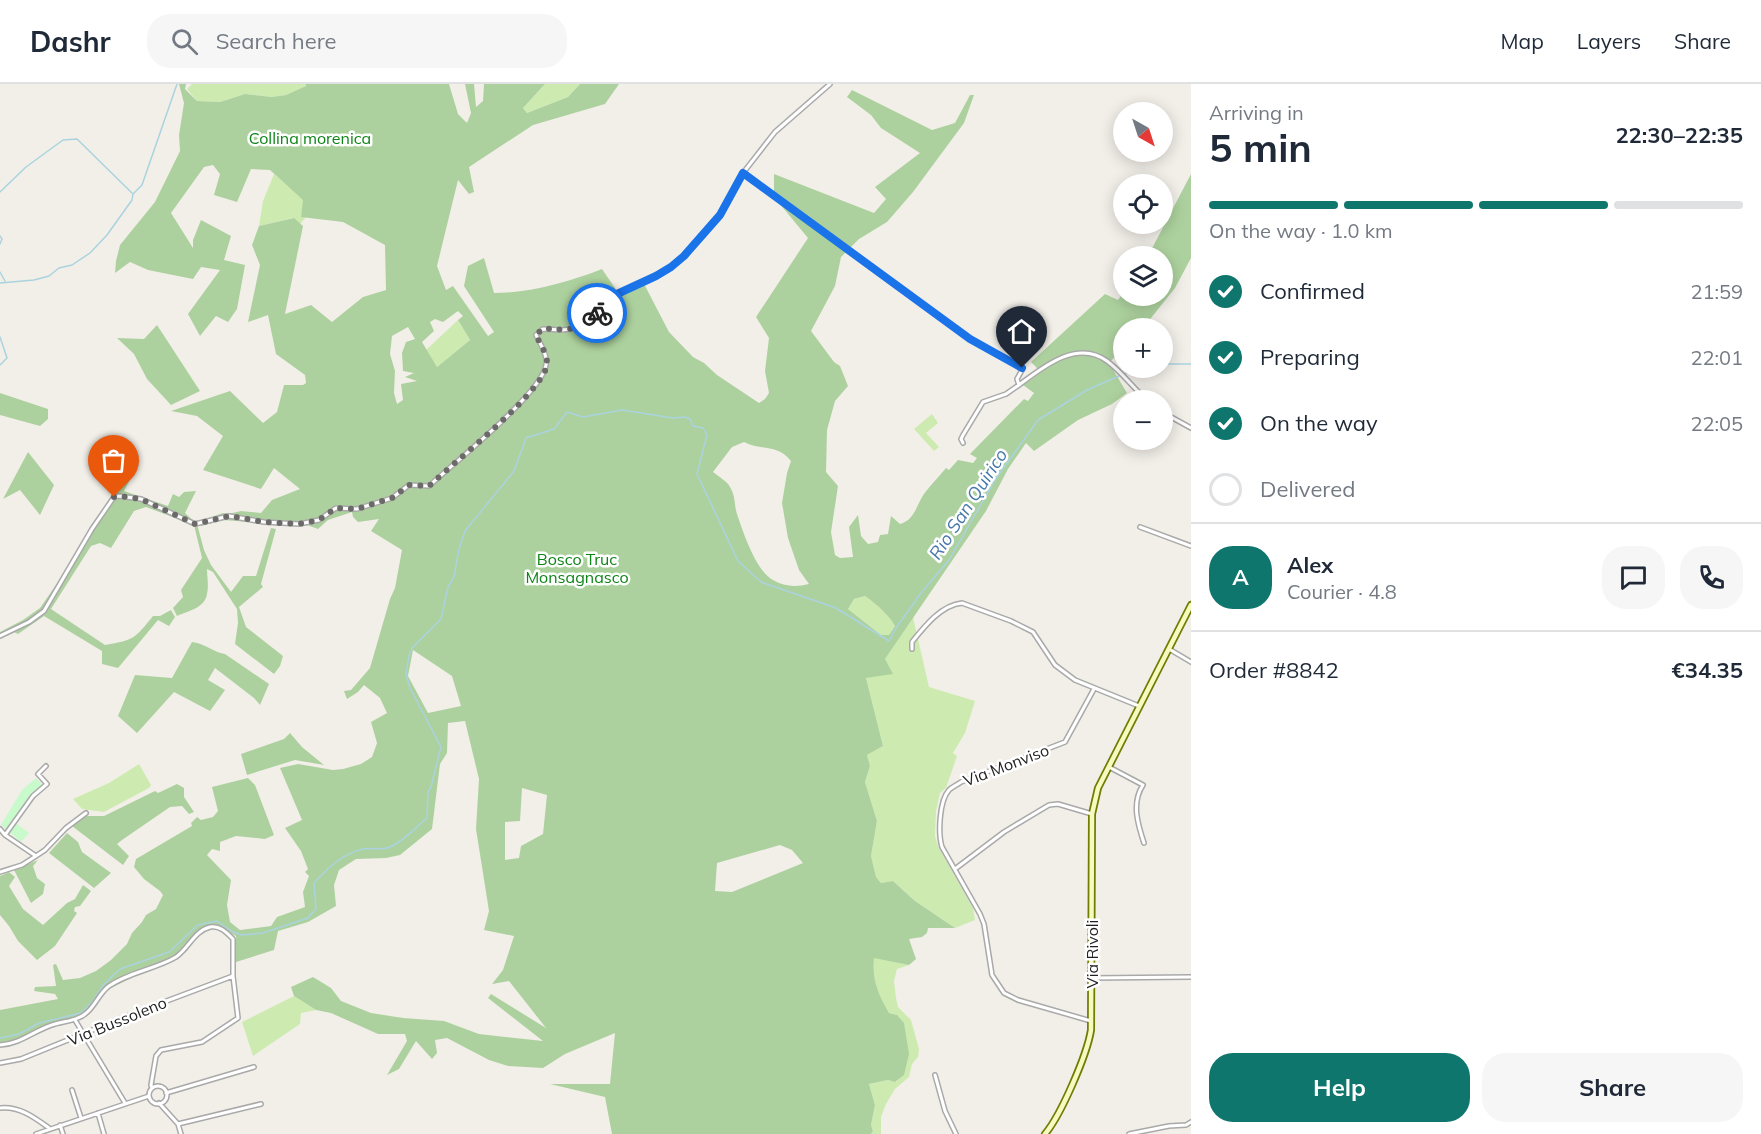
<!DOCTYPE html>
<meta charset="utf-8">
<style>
:root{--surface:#fff;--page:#f6f6f7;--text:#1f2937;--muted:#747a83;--line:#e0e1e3;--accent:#0f766e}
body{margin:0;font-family:Mulish,sans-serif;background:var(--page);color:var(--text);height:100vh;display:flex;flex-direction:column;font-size:22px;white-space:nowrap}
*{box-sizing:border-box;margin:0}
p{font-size:20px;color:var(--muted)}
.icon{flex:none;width:33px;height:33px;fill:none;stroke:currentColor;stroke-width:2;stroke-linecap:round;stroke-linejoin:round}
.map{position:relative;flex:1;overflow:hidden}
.side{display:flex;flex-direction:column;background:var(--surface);width:570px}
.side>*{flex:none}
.needle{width:39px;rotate:141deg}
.controls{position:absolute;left:1113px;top:18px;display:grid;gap:12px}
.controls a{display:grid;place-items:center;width:60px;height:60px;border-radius:50%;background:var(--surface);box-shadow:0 3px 15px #0003;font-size:30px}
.pin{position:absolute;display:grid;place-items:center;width:51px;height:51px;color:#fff;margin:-62px -26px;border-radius:50% 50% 50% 0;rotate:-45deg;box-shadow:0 0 6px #0007}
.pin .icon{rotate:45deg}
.courier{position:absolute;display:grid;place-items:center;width:60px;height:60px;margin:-30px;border:4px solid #1a73e8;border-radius:50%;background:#fff;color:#222;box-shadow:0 2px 8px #0007}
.headline em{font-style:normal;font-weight:700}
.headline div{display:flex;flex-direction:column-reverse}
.headline{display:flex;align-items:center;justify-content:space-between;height:102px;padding:0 18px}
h1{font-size:39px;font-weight:700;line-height:45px}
.bar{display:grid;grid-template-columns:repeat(4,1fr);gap:9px 6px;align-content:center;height:72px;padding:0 18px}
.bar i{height:8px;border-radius:4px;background:var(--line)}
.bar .selected{background:var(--accent)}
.bar p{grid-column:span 4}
.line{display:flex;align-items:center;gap:15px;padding:0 18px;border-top:2px solid var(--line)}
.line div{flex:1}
.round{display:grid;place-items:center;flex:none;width:63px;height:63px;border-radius:24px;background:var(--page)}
ol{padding:0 18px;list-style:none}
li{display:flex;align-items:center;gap:18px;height:66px}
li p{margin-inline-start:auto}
li .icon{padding:6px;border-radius:50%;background:var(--accent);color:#fff;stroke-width:4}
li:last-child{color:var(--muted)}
li i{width:33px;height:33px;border:3px solid var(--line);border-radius:50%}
.action{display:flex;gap:12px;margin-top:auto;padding:12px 18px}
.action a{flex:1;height:69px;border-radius:24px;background:var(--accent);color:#fff;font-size:24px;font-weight:700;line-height:69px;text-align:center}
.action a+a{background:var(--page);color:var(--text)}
header{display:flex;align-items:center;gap:36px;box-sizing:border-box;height:84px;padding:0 30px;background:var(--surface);border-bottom:2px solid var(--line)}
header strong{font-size:28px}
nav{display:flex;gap:33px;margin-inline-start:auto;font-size:21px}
.search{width:420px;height:54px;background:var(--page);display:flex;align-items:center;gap:15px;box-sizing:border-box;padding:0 21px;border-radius:24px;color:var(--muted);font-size:22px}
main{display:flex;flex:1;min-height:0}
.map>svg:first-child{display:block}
.grass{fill:#cdebb0}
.forest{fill:#add19e;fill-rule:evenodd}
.park{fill:#c8facc}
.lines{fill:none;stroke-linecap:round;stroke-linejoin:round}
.stream{stroke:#aad3df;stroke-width:1.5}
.street-casing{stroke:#a9a9a9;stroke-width:6}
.secondary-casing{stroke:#707d05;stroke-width:8}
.street{stroke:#fff;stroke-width:3}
.secondary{stroke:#f7fabf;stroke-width:4.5}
.done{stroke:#6b6a68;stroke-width:6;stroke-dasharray:0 10.8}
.route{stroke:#1a73e8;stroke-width:8}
.labels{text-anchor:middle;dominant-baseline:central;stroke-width:5;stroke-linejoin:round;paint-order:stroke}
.park-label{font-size:16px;fill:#0c8416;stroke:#fff}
.street-label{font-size:16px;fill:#222;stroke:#fff}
.water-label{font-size:18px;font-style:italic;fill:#4a7aab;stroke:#fff}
</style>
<header>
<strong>Dashr</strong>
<div class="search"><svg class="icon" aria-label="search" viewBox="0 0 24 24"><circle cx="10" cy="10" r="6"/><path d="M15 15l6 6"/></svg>Search here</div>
<nav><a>Map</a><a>Layers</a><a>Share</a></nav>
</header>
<main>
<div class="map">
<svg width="1191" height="1050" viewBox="0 0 1191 1050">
<rect width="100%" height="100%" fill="#f2efe9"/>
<path class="grass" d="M192,0H306V2L286,11L272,13L245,10L220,18L197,17L187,5Z
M545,0H580L568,13L527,29L523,24Z
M274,90L304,116L301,132L306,133L300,140L293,134L259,142L263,117Z
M458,236L470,256L437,283L426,266Z
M932,330L938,339L926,349L939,363L934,367L914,345Z
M865,512C877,521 887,529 895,542L889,551H881L848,525L854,515Z
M913,533L929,603L975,617L965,649L953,669L957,672L946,704L940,709L936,727L935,752L938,762L973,824L975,836L955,844L915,817L893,797L881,799L876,793L871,772L877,737L865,698L870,682L867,671L883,662L866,594L885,575Z
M139,680L151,701L149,704L104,728L82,725L73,715L109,699Z
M874,873L909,881L897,885L894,897L896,914L898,923L911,936L919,965L918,973L912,980L909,993L895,1005L886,1020L881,1033V1050H871L873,1047L871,1041L875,1021L869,1000L888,996L896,998L904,990L897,931L889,929C878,910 872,896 874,873Z
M294,912L316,926L301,929L300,940L253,972L242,938Z"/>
<path class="forest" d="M179,0H186L185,5L197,17L220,18L245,10L272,13L286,11L306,2V0H449L458,30L467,39L471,29L465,0H474L476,23L483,17L484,0H545L523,24L527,29L568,13L580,0H619L605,20L533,41L469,83L474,108L469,110L458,96L437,182L446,206L453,202L488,252L494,248L464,202L468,182L484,174L494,209C530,209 569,198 602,185L617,207L642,196L669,248L693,273L704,279L717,291L759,319L765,315L769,309L765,287L769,254L756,233L808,154L774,113V90L874,129L886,115L875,103L920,69L881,44L871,31L847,13L852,6L932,46L955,39L970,11H974L964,39L913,108L887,138L859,155L841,173L835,202L811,247L834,278L840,282L848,302L835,317L827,346L826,388L838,402L831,448L835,471L840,474L853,473L849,443L858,431L861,452L868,460L878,458L880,451L888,450L891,432L900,440C916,436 917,417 927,406C933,399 940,391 946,384L949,386L958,376L973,379L977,374L970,370L1024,315L1028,317L1034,309L1023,301L1041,288L1031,278L1105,210L1118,216L1123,209L1124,212H1162V172H1148L1191,90V174L1175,204L1143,244H1124L1123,264L1109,279L1127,309L1112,320L1078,336L1034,367L1026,359L1008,385L986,427L885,575L893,590L866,594L883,662L867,671L870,682L865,698L877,737L871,772L876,793L881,799L893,797L915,817L955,844H928L927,849L922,853L909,855L916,875L909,881L874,874C872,896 878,910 889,929L897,931L904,939L909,970L904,991L895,998L888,996L869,1000L875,1021L871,1041L873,1047L871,1050H612L605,1013L550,1000H610L615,949L565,970L543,984L508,982L489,976L447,954L435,956L437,969L432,975L416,957L399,985L387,991L407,957L405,950H378L331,929L316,926L294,912L291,903L313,893L331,904L341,917L371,929L403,934L444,937L479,950L543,957L488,914L491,910L546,944L509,897L492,900L503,886L514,852L484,846L489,827L476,745L479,695L465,637L448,639L447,669L440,680L432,745L400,771L386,774L356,775L339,786L334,801L336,822L308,838L278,847L274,866L236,878V852L217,841L200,849L193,856L187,867L174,877L133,893L105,907L88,930L79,935L53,941L19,959L0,962V926L58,915L55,910L34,907L35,903L56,902L53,881L56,880L63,896L80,894L96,887L111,876L127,860L132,849L142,838L146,831L156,825L163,811L160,807L144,795L134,783L136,775L192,742L191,739L197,733L201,736L213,733L218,727L212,703L248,694L255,701L274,751L265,755L236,752L220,758V767L212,765L207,771L231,796L227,821L230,838L240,846L271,842L277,833L305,823L303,808L309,792L305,788L308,785L301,767L285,744L302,736L280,684L298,680L333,686L343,685L361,680L372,673L377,659L371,638L387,629L380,614L364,601L358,608L347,615L344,607L351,606L370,584L390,515L395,504L402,466L371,447L379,435L358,438L353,433L352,428L328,436L318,445L307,441L278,442L263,439L223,436L201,442L200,437L223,429L228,430L241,427L261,429L272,416L300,405L274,384L261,405L203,386L223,352L197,332L171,327L230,307L263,339L277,328L284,301H303L306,299L305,291L276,270L268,231L248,238L260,181L252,161L259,142L294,134L303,142L285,230L311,221L332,238L363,213L386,206L385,161L343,138L301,133L303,116L270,86L251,85L237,118L214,111L220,90L213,81L204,83L171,129L193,164V156L201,136L231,152L224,176L245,181L237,225L228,238L216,232L200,252L188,230L220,186L201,183L193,195L148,186L130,178L115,189L116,177L120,161L155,118L180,67L179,51L184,19ZM458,227L463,232L458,236L470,256L437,283L422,258L434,247L430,238L435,235L443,238ZM408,243L415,255L406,258L402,269L403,287L414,289L405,293L417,297L401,300L403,316L397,320L394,309L395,287L390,270L392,252ZM744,358C761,367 777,359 791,377L787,389L782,419L788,454L799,486L809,500C796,503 785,503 773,496C756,487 743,448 737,430C734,421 736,413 730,403C727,397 719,393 713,388L732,363ZM865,512C877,521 887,529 895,542L889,551H881L848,525L854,515ZM413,566L452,592L461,622L428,629L408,592ZM522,704L547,711L543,750L521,762L519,774L505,776V738L520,737ZM780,761L792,766L803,779L732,808L715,807L717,779Z
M157,241L200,307L171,321L147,295L134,270L117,254L144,255Z
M0,309L48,325V335L40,342L0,331Z
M28,368L54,401L40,431L20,406L3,415Z
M140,376L124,407L168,422L173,410L179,413L184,408L196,407L185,429L197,440L204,466L211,481L231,508L243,492H256L271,444L276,445L261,500L263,503L239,523L246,543L283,572L280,582L274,590L235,560L238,539L237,525L213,488L207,485C207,492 209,502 207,510C205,524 188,527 177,532L173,524L183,513L181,506L202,474L194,441L146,423L134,427L111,464L100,459L91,462L51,525L105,561C135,556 135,554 153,532H160L171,526L175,533L169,542L158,536L118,584L102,580V567L44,532L18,550L12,547L0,554V548L23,536L40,524L72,478L129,384Z
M192,558C207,560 212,568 225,570L269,600L260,621L254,614L215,584L208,596L225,606L210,627L174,608L137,649L118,632L135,591L172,594Z
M290,649L302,663L324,681L295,676L247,691L241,670L284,655Z
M177,700L184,704V713L194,728L189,730L182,722L170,723L122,756L117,760L129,772L123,781L72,742L84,732H104L155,707L158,709Z
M67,749L78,758L82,768L111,789L94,804L49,769Z
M38,776L33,782L37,794L45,800L43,810L31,819L14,786Z
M9,788L15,793L9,802L23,825L43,841L67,819L75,815L83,801L91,807L80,822L75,823L74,827L77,829L55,862L37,876L18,857L9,842L0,831V792Z"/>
<path class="park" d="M36,694L43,702L30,712L13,737L29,749L21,758L1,741L22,706Z"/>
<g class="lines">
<path class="stream" d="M0,108L26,83L63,56L77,55L132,109
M0,152L2,155L0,160
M0,188L5,197
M0,199L34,196L49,192L59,184L72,181L90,169L107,151L132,116L133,110L142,101L177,0
M0,253L7,274L0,281
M1162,280H1191
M1123,290L1144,284
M0,954L19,950L39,939L81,929L93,917L104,900L120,885L169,868L198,841L217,837L233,848L242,851L263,849L308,834L316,825L314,799C328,784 342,770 363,765C371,763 382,767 390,763C404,757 415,744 427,734L428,708L431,703L441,663L410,604L406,590L409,572L412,564L441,535L448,503L454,493L459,465L465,447L514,387L526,354L554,345L567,328L583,333L622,326L673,334L684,333L690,335L693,342L703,344L707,351L697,390L738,477L761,498L836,524L889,557L896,544L921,509L949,476L995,396L1038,336L1087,306L1119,292"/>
<defs>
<path id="street" d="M743,89L970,255L1020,282L1022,286L1017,295L1019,301C1043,283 1077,255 1107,277C1122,288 1133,304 1147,316
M1162,328L1191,344
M963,359L961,355L963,351L983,318L1006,310L1019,301
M1140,443L1191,462
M0,552L29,538L44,527L92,445L114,413L119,412L141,415L195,440L229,432L264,438L299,440L319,436L336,424L357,425L392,414L409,401L429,402C453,380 542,309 546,281C548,271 540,260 536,251L543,245L562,246L579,244L590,237L617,210L656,192L671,183L684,172L720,131L743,89L775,48L830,0
M912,565V558C924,543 941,521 962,519L1011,537L1033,548L1055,581L1075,596L1139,622
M1169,565L1191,578
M1109,683L1143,701C1131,719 1138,741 1144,759
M0,745L5,751L36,772
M5,751L33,712L47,700L38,690L46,682
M955,785L1004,748L1049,721L1058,720L1092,730
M0,788L22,781L36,772L45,766L66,744L86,729
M1092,894L1191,893
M75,936L125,1019
M1091,937L1018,916L1004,909L992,891L984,840L980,830L942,763C938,750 939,717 949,706C952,703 957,701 961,698L1065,658L1094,605
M0,961C21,960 36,945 55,940C65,937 77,937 85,930C95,923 99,909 109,902C129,888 156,885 176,873C189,864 194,847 210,843C220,841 227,849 233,855V892L238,934L202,958L161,966L156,972L151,1001L152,1004
M0,979L21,975L132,930L233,892
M935,991L945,1027L956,1050
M149 1011a9 9 0 1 1 18 0a9 9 0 1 1-18 0Z
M72,1006L81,1034
M166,1009L254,983
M159,1019L178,1040L181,1050
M0,1024C19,1022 34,1033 49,1044
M98,1029L104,1050
M178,1040L261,1020
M60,1041L63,1050
M36,1050L149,1012
M1129,1050L1169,1042L1186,1041L1191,1038"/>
<path id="secondary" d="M1045,1050C1061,1031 1087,971 1091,946L1092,730L1098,704L1191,521"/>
</defs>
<use href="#street" class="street-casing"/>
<use href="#secondary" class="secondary-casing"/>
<use href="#street" class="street"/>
<use href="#secondary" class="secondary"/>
</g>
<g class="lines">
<path class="done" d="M114,413L119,412L141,415L195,440L230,432L264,438L299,440L319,436L336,424L357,425L392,414L409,401L429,402C453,379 542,309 547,281C548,271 540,260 536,251L543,244C566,247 580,247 597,229"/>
<path class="route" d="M597,229L617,210L656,192L671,183L684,172L720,131L743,89L970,255L1022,284"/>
</g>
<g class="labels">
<g class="park-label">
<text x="310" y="54">Collina morenica</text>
<text x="577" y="475">Bosco Truc<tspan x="577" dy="18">Monsagnasco</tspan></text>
</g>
<g class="street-label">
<text transform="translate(1006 681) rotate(-21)">Via Monviso</text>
<text transform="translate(1092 870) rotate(-90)">Via Rivoli</text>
<text transform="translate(117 937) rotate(-22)">Via Bussoleno</text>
</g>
<g class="water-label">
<text transform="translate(968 420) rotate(-57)">Rio San Quirico</text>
</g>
</g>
</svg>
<div class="controls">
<a><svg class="needle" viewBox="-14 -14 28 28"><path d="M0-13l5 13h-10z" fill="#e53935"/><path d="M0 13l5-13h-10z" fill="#747a83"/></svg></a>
<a><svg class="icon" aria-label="locate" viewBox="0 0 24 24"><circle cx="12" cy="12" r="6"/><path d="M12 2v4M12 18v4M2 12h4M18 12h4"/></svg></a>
<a><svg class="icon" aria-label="layers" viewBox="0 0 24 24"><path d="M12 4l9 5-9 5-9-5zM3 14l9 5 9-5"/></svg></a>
<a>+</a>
<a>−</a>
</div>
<div class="pin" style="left:114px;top:413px;background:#ea580c"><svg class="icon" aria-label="bag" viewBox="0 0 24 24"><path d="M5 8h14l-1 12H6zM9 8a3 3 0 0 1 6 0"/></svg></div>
<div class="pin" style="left:1022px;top:284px;background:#1f2937"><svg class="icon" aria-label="home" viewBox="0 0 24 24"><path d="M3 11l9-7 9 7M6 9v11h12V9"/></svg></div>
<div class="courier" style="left:597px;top:229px"><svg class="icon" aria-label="bike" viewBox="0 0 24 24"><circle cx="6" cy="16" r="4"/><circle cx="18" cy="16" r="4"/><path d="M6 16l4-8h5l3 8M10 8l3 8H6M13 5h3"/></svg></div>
</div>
<section class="side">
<div class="headline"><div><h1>5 min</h1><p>Arriving in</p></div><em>22:30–22:35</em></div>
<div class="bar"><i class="selected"></i><i class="selected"></i><i class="selected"></i><i></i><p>On the way · 1.0 km</p></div>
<ol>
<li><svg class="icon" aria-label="check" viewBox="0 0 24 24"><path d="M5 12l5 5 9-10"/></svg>Confirmed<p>21:59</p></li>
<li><svg class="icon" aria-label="check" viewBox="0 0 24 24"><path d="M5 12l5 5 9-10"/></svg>Preparing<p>22:01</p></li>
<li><svg class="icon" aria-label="check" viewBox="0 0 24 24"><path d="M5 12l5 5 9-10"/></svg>On the way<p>22:05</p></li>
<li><i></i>Delivered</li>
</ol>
<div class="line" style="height:108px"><b class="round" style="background:var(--accent);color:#fff">A</b><div><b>Alex</b><p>Courier · 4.8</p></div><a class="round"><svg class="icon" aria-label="chat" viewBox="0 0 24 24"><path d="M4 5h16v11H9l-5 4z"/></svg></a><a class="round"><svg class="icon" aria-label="phone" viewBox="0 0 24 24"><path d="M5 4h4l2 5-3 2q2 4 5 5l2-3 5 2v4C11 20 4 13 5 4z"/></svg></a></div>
<div class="line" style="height:78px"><div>Order #8842</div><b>€34.35</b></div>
<div class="action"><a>Help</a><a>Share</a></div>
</section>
</main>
